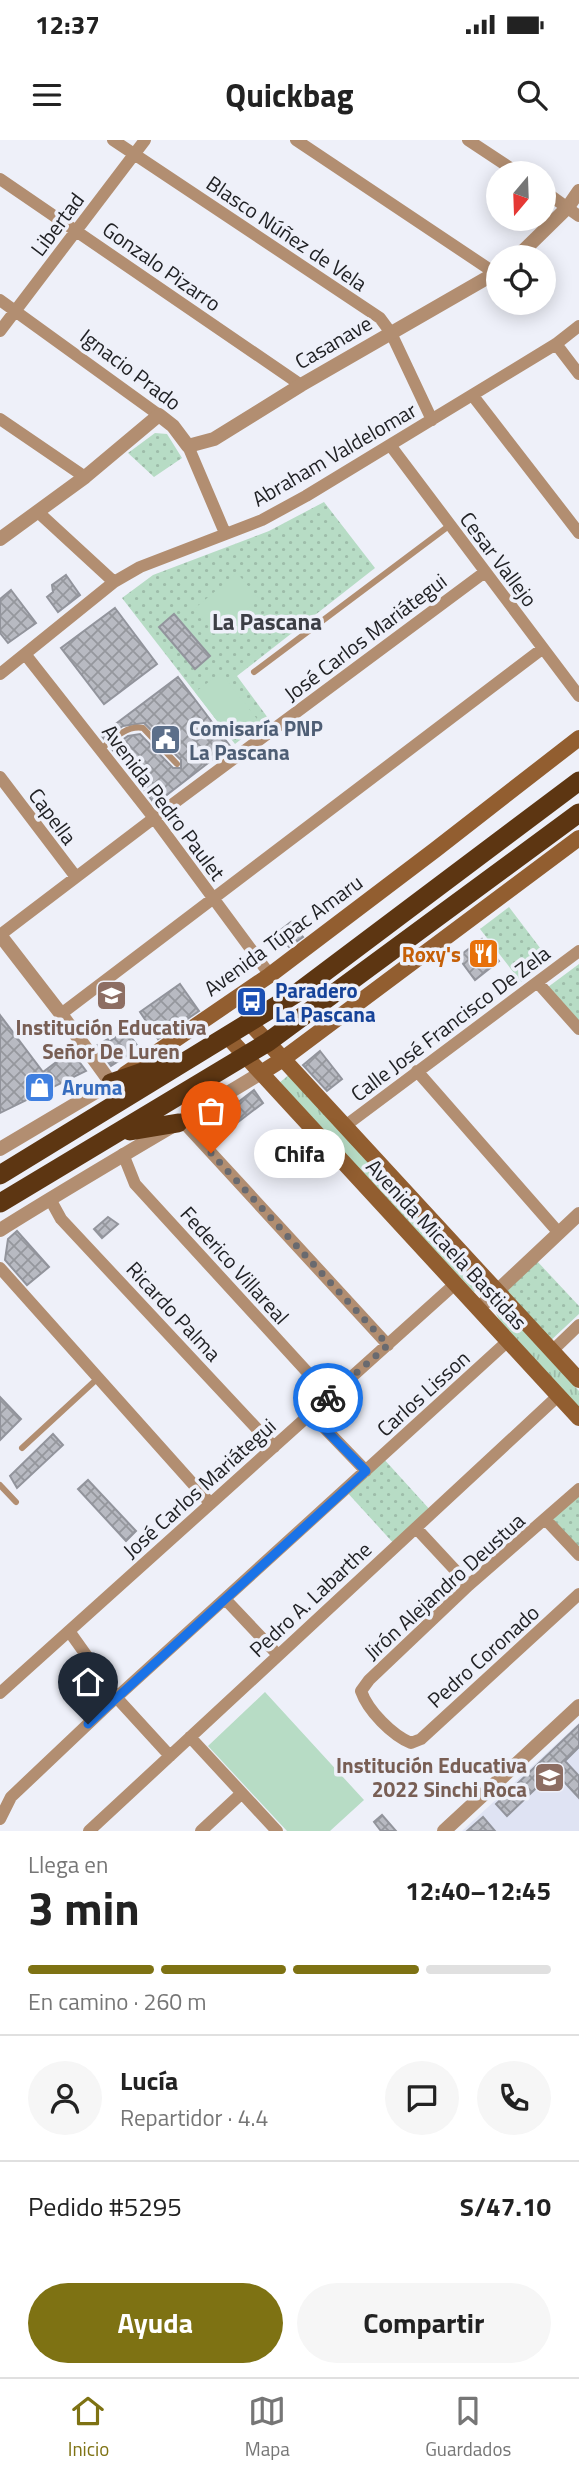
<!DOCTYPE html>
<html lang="es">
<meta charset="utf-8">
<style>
:root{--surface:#fff;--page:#f6f6f6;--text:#222;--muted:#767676;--line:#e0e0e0;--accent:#7e7213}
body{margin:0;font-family:"Titillium Web",sans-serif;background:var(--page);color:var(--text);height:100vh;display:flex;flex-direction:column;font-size:26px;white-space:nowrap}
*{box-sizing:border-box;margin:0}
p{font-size:23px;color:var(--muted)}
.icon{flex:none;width:38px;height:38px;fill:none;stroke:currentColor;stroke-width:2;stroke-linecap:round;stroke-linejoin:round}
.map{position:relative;height:1691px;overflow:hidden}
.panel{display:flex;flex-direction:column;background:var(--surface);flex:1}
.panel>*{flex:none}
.needle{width:46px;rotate:199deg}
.fabs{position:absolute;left:486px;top:21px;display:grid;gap:14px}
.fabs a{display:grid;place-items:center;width:70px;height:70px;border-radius:50%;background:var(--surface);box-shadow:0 4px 18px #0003;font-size:35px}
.pin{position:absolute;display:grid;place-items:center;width:60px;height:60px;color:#fff;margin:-72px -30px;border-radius:50% 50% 50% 0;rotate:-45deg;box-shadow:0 0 7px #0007}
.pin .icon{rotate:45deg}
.courier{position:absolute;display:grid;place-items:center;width:70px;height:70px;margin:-35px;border:5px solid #1a73e8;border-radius:50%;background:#fff;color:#222;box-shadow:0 2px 9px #0007}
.bubble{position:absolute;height:49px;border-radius:24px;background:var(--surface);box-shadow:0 4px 18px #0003;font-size:23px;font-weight:700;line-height:49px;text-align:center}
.headline em{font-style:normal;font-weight:700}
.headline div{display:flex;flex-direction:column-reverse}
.headline{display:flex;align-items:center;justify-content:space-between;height:119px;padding:0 28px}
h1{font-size:46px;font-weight:700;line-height:52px}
.bar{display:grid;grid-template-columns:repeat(4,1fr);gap:10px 7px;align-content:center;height:84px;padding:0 28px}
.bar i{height:9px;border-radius:5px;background:var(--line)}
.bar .selected{background:var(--accent)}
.bar p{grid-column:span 4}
.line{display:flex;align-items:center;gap:18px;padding:0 28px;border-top:2px solid var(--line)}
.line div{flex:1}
.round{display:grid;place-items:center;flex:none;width:74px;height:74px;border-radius:37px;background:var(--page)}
.cta{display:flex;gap:14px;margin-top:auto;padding:14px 28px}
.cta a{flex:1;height:80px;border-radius:42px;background:var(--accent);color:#fff;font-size:28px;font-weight:700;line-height:80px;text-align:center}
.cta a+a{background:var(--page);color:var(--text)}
.status{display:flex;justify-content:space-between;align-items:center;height:49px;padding:0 35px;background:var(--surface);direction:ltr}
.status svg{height:19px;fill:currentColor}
header{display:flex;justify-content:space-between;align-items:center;height:91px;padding:0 28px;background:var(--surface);font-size:32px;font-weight:700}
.dock{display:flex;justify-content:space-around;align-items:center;height:98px;border-top:2px solid var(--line);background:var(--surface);font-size:19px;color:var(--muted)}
.dock a{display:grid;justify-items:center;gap:4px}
.dock .selected{color:var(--accent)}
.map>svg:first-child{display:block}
.built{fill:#dfe3f3}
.grass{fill:url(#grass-tufts)}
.park{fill:url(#park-dots)}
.pitch{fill:#b7dcc5}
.building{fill:url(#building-cross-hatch);stroke:#92949c;stroke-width:2}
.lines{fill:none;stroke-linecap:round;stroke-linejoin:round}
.service{stroke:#b28e71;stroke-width:6}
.minor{stroke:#b28e71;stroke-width:12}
.tertiary{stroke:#b28e71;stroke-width:14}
.secondary{stroke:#925e30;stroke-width:16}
.trunk{stroke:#5d3612;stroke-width:19}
.done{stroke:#696a6f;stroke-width:7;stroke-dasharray:0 12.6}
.route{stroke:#1a73e8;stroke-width:9}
.labels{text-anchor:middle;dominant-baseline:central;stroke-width:7;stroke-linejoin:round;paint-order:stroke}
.street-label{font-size:21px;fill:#212225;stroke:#eef0f9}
.service-label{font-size:21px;font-weight:bold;fill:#4e5e75;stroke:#eef0f9;text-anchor:start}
.food-label{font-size:21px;font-weight:bold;fill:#c56008;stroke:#eef0f9;text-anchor:end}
.transit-label{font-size:21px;font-weight:bold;fill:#164399;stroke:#eef0f9;text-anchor:start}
.education-label{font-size:21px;font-weight:bold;fill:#785e54;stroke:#eef0f9}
.shop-label{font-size:21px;font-weight:bold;fill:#366cbe;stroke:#eef0f9;text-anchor:start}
.neighbourhood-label{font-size:23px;font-weight:bold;fill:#3c3e45;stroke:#eef0f9}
</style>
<div class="status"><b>12:37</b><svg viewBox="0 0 49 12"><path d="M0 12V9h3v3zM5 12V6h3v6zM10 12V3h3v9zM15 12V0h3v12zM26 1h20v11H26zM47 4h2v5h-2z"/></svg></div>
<header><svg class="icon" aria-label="menu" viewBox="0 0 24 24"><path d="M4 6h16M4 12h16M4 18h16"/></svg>Quickbag<svg class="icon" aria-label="search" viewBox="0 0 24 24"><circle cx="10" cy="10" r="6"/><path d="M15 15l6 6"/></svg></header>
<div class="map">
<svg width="579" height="1691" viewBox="0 0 579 1691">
<defs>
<pattern id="grass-tufts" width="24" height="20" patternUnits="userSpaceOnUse" patternTransform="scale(1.75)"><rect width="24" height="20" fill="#b7dcc5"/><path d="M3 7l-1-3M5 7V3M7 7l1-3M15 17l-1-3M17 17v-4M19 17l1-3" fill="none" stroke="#9dbca9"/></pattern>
<pattern id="park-dots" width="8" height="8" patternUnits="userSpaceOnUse" patternTransform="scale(1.75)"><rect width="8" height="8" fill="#b7dcc5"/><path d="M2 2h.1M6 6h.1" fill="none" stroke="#9dbca9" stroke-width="1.8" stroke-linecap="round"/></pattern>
<pattern id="building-cross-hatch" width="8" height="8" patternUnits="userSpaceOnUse" patternTransform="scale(1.75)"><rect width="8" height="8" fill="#b8bac2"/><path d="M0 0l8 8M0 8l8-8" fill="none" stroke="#95979d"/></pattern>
</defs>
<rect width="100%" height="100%" fill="#eef0f9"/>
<path class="built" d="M579,1583V1691H462Z"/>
<path class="grass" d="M290,934L476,1140L477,1149L474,1152L279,943Z
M500,1170L511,1176L579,1251V1269L502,1184L496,1174Z"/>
<path class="park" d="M155,293L167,294L182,318L154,337L128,313Z
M324,362L375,428L237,536L268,578L235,604L122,458L153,435L269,391Z
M509,767L550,821L521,842L480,789Z
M579,824V885L548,847Z
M536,1120L579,1166V1174L548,1203L501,1153Z
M382,1317L432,1372L396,1406L345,1350Z
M579,1349V1415L546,1380Z"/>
<path class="pitch" d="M237,433L259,459L216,495L194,469Z
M221,533L257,579L231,599L195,552Z
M265,1552L364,1660L330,1691H287L208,1606Z"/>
<path class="building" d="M66,435L80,455L58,472L47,457L53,452L52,445Z
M11,450L36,483L8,503L0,493V459Z
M115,468L157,524L104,564L61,508Z
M174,474L210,516L195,529L159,487Z
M178,537L230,606L155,664L111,608L128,596L140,594L173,628H181V620L144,583L123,586L104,599L101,595Z
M291,782L303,797L289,807L277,793Z
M482,799L499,821L475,840L458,817Z
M180,844L199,871L158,899L140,872Z
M0,875L43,932L71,911L86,931L0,973Z
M126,890L139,908L111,926L96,906L108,899L109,902Z
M320,911L342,939L327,951L303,925Z
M254,950L263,963L229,989L231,991L217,1002L208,991L235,971L232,967Z
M108,1077L118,1084L102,1098L94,1089Z
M17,1091L49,1127L27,1145L5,1120L8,1099Z
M0,1257L21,1279L0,1300Z
M53,1294L63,1305L17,1348L10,1336Z
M88,1340L136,1391L126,1401L78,1349Z
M579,1585V1607L565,1621L579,1636V1658L554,1631L507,1676L496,1664Z
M382,1675L396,1691H381L374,1682Z
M483,1677L495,1691H467Z"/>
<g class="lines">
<path class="service" d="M254,532L450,385
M100,610C112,600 126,585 143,588L177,624
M22,1308L98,1238
M0,1345L16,1362"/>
<path class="minor" d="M113,0L380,178L391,193L432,280
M296,0L495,133
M468,0L518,33
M0,39L301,245
M544,51L579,76
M0,160L159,275
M0,191L145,0
M556,204L579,234
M473,256L579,393
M0,279L85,337
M390,305L579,556
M188,306L225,393
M38,372L114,442
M25,514L154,678L270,835
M0,534L114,442L140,427L262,380L306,356L556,204L579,186
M0,637L76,737
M0,795L154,678L485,432
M538,843L579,889
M61,874L542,509
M417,931L559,1093
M182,981L388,1205
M345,986L579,811
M123,1014L135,1044L330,1257
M50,1059L61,1079L274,1307
M0,1128L210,1363
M552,1211L579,1185
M311,1274L366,1331
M579,1349L469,1445L369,1540L361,1551C368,1571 392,1595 411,1603L421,1599L579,1454
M546,1380L579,1415
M416,1388L469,1445
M226,1460L278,1515
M69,1491L116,1557L170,1616
M0,1553L455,1144
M190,1597L277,1691
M0,1679L11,1657L107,1566L508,1201
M89,1691L558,1256
M201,1691L242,1653"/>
<path class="tertiary" d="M517,117L568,67L579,51
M0,399L85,337L159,275L173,286L188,306L214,299L301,245L499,131
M0,795L61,874L111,943L0,1009
M0,1090C86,1036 174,986 261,933
M478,1169L579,1074
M444,1691L579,1566"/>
<path class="secondary" d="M249,882L579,1240
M227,896L579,1278
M261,933L283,919L579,698
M125,934L270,835L435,710L579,598"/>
<path class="trunk" d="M111,943L169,923
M130,991L178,983
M0,1035L297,853L579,641
M0,1063L268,902L579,673"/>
</g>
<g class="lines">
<path class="done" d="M211,1013L388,1205L328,1258"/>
<path class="route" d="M88,1584L366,1331L310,1274L328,1258"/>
</g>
<defs>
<symbol id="civic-square" viewBox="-11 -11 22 22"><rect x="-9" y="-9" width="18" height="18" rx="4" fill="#5c6f8a" stroke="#eef0f9"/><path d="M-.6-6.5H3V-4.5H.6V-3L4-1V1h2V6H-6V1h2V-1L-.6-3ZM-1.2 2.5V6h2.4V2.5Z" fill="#fff"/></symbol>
<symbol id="restaurant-square" viewBox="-11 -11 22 22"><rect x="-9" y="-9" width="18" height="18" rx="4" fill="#e8710a" stroke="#eef0f9"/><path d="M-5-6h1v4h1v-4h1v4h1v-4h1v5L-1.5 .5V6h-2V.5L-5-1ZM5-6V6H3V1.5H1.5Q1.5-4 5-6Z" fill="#fff"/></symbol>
<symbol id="school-square" viewBox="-11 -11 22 22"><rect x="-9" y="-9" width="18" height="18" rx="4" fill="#8d6e63" stroke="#eef0f9"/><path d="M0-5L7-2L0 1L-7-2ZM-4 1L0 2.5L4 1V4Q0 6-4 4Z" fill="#fff"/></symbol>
<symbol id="bus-square" viewBox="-11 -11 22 22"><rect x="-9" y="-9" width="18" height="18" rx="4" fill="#1a4fb4" stroke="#eef0f9"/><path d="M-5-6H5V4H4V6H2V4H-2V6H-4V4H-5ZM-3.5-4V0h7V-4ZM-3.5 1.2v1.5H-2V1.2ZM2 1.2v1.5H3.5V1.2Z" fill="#fff"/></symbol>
<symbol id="shop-square" viewBox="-11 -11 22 22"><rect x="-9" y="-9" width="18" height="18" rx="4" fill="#3f7fe0" stroke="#eef0f9"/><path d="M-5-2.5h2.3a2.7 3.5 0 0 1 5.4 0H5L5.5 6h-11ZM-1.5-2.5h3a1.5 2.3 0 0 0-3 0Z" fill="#fff"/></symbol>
</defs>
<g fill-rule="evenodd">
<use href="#civic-square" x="148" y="582" width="35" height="35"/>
<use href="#restaurant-square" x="466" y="796" width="35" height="35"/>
<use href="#school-square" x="94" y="838" width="35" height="35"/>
<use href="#bus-square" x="234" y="844" width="35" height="35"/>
<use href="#shop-square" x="22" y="930" width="35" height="35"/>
<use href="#school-square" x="532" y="1620" width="35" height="35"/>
</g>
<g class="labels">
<g class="street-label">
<text transform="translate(57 84) rotate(-53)">Libertad</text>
<text transform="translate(287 93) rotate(34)">Blasco Núñez de Vela</text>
<text transform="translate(162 126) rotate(35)">Gonzalo Pizarro</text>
<text transform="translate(333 202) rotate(-30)">Casanave</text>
<text transform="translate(131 229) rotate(37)">Ignacio Prado</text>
<text transform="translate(334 314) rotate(-30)">Abraham Valdelomar</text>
<text transform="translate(499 419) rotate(53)">Cesar Vallejo</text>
<text transform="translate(365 497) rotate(-37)">José Carlos Mariátegui</text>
<text transform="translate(164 662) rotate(53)">Avenida Pedro Paulet</text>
<text transform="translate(53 676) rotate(53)">Capella</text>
<text transform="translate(283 795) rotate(-36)">Avenida Túpac Amaru</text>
<text transform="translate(450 883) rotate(-37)">Calle José Francisco De Zela</text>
<text transform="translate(447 1104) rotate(47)">Avenida Micaela Bastidas</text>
<text transform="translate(235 1125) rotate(48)">Federico Villareal</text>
<text transform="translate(174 1171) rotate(47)">Ricardo Palma</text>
<text transform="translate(423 1253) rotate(-42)">Carlos Lisson</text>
<text transform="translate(199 1348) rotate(-42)">José Carlos Mariátegui</text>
<text transform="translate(444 1446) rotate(-42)">Jirón Alejandro Deustua</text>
<text transform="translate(310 1459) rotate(-43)">Pedro A. Labarthe</text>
<text transform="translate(483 1516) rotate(-42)">Pedro Coronado</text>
</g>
<g class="service-label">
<text x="189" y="588">Comisaría PNP<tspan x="189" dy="24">La Pascana</tspan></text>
</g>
<g class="food-label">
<text x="461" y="814">Roxy's</text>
</g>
<g class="transit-label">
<text x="275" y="850">Paradero<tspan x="275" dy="24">La Pascana</tspan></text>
</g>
<g class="education-label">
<text x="111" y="887">Institución Educativa<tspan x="111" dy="24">Señor De Luren</tspan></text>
<text x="527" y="1625" text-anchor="end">Institución Educativa<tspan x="527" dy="24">2022 Sinchi Roca</tspan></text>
</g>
<g class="shop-label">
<text x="62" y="947">Aruma</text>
</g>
<g class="neighbourhood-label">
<text x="267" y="481">La Pascana</text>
</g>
</g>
</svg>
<div class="fabs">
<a><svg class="needle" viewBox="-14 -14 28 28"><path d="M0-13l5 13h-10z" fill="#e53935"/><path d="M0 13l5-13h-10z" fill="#767676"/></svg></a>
<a><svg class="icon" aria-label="locate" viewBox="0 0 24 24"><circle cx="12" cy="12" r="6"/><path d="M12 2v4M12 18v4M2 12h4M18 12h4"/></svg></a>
</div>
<div class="pin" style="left:211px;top:1013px;background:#ea580c"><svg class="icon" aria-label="bag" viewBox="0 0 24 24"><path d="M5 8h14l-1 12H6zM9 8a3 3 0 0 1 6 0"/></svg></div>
<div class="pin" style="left:88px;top:1584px;background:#1f2937"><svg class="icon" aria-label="home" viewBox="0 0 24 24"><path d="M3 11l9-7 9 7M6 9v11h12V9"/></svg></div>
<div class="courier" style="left:328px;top:1258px"><svg class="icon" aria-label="bike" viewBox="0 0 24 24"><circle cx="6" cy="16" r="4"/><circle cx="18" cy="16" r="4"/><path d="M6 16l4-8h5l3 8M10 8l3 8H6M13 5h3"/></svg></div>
<div class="bubble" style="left:254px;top:989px;width:91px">Chifa</div>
</div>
<section class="panel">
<div class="headline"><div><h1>3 min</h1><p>Llega en</p></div><em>12:40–12:45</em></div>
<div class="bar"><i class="selected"></i><i class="selected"></i><i class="selected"></i><i></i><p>En camino · 260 m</p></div>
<div class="line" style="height:126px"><a class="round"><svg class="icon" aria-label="person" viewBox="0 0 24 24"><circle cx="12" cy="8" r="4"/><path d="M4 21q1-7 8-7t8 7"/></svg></a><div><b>Lucía</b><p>Repartidor · 4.4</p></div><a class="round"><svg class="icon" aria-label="chat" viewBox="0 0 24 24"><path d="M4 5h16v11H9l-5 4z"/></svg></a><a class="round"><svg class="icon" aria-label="phone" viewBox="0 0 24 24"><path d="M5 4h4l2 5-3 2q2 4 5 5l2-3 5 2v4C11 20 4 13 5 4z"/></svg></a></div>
<div class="line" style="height:91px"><div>Pedido #5295</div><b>S/47.10</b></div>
<div class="cta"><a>Ayuda</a><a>Compartir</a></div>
</section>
<nav class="dock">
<a class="selected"><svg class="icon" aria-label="home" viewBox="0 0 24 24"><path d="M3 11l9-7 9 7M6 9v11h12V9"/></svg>Inicio</a>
<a><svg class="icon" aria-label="map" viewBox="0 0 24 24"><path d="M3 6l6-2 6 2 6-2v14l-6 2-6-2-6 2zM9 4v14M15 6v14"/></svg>Mapa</a>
<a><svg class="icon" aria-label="saved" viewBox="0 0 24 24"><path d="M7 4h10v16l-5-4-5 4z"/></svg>Guardados</a>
</nav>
